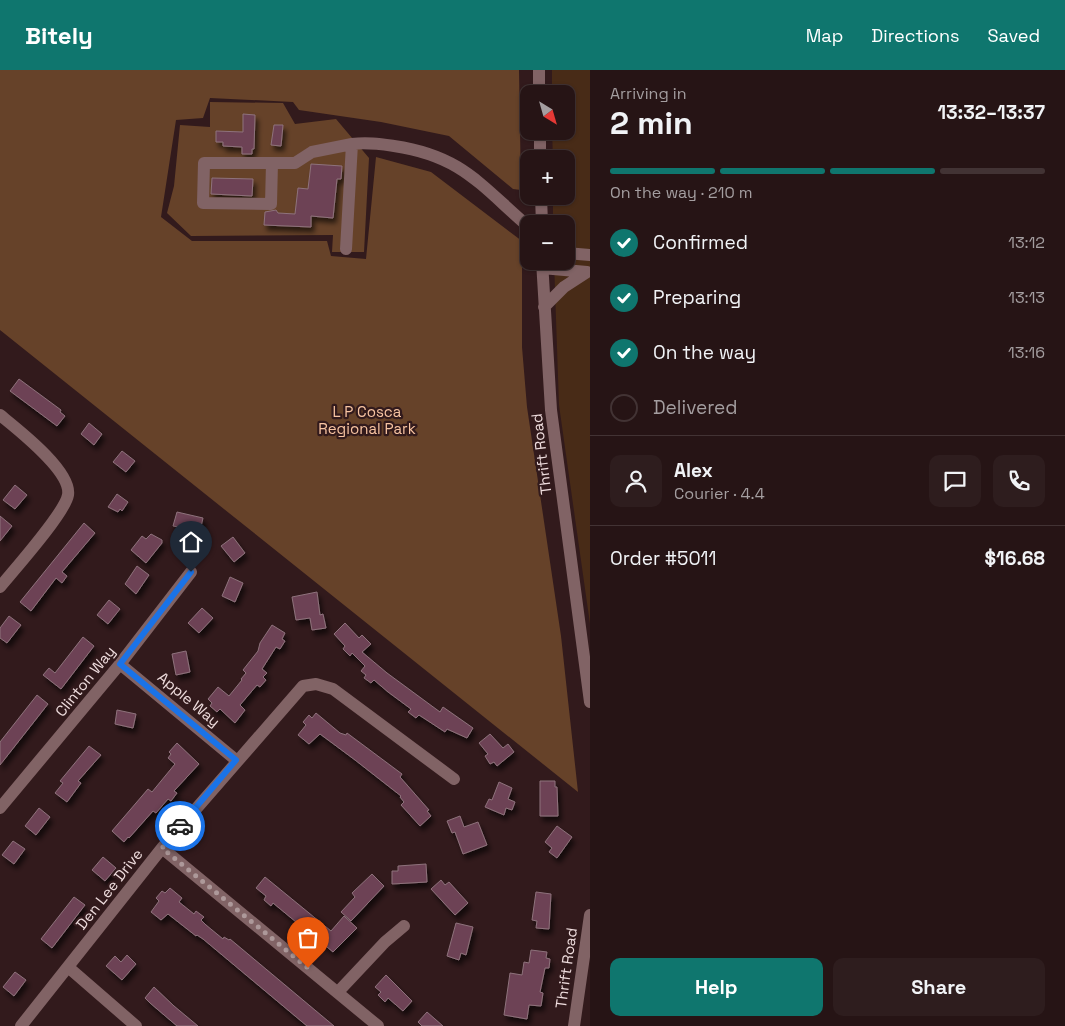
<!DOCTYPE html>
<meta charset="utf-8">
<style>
:root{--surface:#261415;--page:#2e1d1e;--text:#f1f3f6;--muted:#a49ea0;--line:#423334;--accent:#0f766e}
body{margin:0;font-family:"Space Grotesk",sans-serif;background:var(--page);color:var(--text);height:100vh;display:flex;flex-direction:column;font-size:19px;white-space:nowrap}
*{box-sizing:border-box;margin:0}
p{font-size:16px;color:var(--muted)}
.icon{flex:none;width:28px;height:28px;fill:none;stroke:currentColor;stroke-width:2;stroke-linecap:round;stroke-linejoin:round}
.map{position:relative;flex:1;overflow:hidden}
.panel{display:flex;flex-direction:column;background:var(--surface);width:475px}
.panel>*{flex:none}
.needle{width:32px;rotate:143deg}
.controls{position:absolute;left:520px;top:15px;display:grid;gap:10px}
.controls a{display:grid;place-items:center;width:55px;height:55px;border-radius:10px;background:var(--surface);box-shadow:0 1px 4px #0004,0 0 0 1px var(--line);font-size:25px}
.pin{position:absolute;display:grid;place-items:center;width:42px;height:42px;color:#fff;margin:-51px -21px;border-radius:50% 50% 50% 0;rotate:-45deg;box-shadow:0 0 5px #0007}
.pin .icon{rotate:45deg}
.courier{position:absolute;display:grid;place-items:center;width:50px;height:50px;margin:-25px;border:4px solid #1a73e8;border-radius:50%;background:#fff;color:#222;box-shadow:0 1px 6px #0007}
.summary em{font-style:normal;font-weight:700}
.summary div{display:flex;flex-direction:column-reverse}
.summary{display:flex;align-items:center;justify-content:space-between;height:85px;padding:0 20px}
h1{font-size:32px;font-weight:700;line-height:38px}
.bar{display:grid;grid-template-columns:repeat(4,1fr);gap:8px 5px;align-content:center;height:60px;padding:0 20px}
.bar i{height:6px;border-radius:4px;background:var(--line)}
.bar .on{background:var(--accent)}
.bar p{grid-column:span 4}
.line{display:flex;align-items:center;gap:12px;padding:0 20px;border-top:1px solid var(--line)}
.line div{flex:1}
.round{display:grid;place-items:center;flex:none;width:52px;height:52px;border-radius:10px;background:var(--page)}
ol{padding:0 20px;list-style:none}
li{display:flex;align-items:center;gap:15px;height:55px}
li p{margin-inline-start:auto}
li .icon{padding:5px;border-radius:50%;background:var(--accent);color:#fff;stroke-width:4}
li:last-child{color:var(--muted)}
li i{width:28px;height:28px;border:2px solid var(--line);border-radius:50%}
.button{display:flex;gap:10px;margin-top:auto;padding:10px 20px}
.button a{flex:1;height:58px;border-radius:10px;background:var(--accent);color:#fff;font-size:20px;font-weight:700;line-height:58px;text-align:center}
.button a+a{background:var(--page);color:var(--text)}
header{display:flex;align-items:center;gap:30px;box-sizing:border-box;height:70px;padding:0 25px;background:var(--accent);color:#fff}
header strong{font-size:24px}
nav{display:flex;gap:28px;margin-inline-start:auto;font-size:18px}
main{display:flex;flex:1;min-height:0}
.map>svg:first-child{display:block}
.green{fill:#482b17}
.forest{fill:#664229}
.building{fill:#6d4354;stroke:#8e727c;filter:url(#shadow)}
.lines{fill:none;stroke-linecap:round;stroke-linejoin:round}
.minor{stroke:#816365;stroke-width:12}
.done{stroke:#ad999a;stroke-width:5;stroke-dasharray:0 9}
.route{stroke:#1a73e8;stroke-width:6}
.labels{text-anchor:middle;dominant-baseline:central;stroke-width:4.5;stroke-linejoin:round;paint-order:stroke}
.park-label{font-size:15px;fill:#f8c4a2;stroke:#321a1c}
.street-label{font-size:15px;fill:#efddde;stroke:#321a1c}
</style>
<header>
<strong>Bitely</strong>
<nav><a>Map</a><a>Directions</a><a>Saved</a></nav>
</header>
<main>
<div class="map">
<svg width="590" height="956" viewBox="0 0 590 956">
<defs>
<filter id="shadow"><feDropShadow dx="3" dy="5" stdDeviation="2.5" flood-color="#0009"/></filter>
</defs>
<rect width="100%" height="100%" fill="#321a1c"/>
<path class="green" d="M552,0H590V554L559,335L554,191H566V154H553V126H566V89H553L552,61H566V24H552Z"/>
<path class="forest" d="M0,0H519L521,120L513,119L449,66L381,52L299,40L293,32L210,28L203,48L176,50L161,147L192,171H327L331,186L366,189L376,87L431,102L522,171V277L527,337L561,566L578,722L0,260Z
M210,32L283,33L295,54L336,49L369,88L364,182H332L333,165L191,166L167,143L174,116L180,55L210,57Z"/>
<path class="building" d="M243,44L255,45L254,79H252V84H242V77L223,76V72H216V61L243,62Z
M274,55H283L281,76L271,75Z
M311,94L342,96L341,109H337L333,148L311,146V157L264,155L265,142L276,140L278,143L295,144L298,118L308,119Z
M212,108L253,109L252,126L211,124Z
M19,309L61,340L60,342L65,346L57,356L10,321Z
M89,353L102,364L94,375L81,364Z
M122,381L135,391L126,402L113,392Z
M15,415L27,425L15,439L3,430Z
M117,424L128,432L122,441L120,439L118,442L108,437Z
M177,442L203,448L200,461L173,456Z
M0,446L12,456L0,471Z
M84,453L95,463L62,502L67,506L62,513L56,508L31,541L20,532Z
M151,464L162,470V473L146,493L131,480L142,466L146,469Z
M233,467L245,483L234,492L221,476Z
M137,496L149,505L136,524L125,514Z
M230,507L243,513L235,532L222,526Z
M317,522L320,545L323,544L326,558L312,560L310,548L296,550L292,527Z
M109,530L120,539L108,554L97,545Z
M202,538L213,548L199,563L188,553Z
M9,546L21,555L7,573L0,568V558Z
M345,553L359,568L362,565L371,574L362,582L387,603L440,642L443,637L473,658L467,668L447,659L445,662L419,645L416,648L408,642L411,639L388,622L374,610L371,613L364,608L366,605L361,601L365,596L352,583L350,586L343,579L345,576L334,564Z
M272,555L285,563L282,569L285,571L280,579L276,577L262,599L267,603L263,607L266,610L260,617L257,615L240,635L245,640L235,653L220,639L217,642L210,636L212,633L208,629L218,617L229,626L242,610L241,609L246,603L243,600L258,581L260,573Z
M83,567L94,576L61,619L43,605L49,598L55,603Z
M186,581L190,602L176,605L172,584Z
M37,625L48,634L0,695V672Z
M117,640L136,644L133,658L115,654Z
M316,643L340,663L346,665L347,663L402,704L400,707L429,740L427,741L431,746L420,756L401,735L404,732L400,727L401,726L355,690L320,664L309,674L298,665L306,655L303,652L309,645L312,648Z
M490,664L503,678L508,674L514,682L497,696L494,692L490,694L485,686L488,684L479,673Z
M177,673L199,694L174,721L177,723L171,731L168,729L156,743L153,741L129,768L128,767L124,772L112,761L148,719L152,722L175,694L168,688L171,684L169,682Z
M89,676L101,685L78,711L81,713L67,732L55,723L63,713L60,711Z
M540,711H555V717H557L558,746H540Z
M499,712L512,718L508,729L515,732L512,740L506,738L504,745L485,737L489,729L492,730Z
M39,738L50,747L36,765L25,756Z
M460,746L464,757L478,752L487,775L463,784L455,762L452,763L447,751Z
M557,756L572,767L557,788L549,782L552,778L545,772Z
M13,771L25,779L14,794L2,785Z
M103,787L116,798L105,811L92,800Z
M426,794L427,812L392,814V801H398V796Z
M372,804L384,816L351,851L341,842L355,827L352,823Z
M265,807L331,861L344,846L357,858L333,882L309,862L304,859L301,862L293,856L296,852L273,833L271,836L264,830L266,826L256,818Z
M441,810L445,815L449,812L468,833L455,845L431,819Z
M170,818L182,828L179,832L194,844L196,841L204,847L201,850L206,855L223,869L224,867L229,870L230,869L334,956H307L203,869L197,865L196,866L168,844L161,850L151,842L159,831L156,828L162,821L165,823Z
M536,822L551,824L549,859L536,858L537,851L532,850Z
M74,827L85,835L52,878L41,869Z
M456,853L473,857L466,885L461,883L459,890L447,886Z
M531,880L547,882L546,888L550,889L549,898H545L540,922L543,923L541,936L529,935L527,949L504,945L510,903L522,905L524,892L529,893Z
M127,885L136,894L122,910L106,896L115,886L121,892Z
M15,902L26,910L14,926L3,917Z
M386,905L412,931L403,941L388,928L385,932L378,925L381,922L375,917Z
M154,917L174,936L198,956H177L150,933L145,928Z
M427,942L443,956H422L418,952Z"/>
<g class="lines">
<path class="minor" d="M539,0V24
M540,61V89
M352,74C367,72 380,74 394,76C462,86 480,115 529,157
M272,93L271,134L203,133L204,93H295L312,82L352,74L346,179
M541,126L542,154
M566,183L590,185
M542,191L551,340L590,632
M542,198L587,202
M544,237L564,217L587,202
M0,345C17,359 72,401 68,425C65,443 14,500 0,517
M120,594L236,690
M0,738L120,594L191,502
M162,778L378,956
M68,897L136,956
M338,922L385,872L404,856
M21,956L162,778L303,616L316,614L333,619L454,709
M574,956L590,845"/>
</g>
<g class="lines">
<path class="done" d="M180,756L162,778L308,898"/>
<path class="route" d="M180,756L236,690L120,594L191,502"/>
</g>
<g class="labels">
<g class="park-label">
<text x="367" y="341">L P Cosca<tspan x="367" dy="17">Regional Park</tspan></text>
</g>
<g class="street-label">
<text transform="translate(541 384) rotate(-97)">Thrift Road</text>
<text transform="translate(85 611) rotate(-51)">Clinton Way</text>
<text transform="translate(189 629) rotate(40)">Apple Way</text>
<text transform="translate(109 819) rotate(-52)">Den Lee Drive</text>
<text transform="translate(566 898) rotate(-82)">Thrift Road</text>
</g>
</g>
</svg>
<div class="controls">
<a><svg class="needle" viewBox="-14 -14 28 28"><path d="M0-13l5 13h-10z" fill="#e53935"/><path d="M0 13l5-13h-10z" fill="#a49ea0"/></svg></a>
<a>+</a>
<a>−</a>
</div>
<div class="pin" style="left:308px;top:898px;background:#ea580c"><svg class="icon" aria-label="bag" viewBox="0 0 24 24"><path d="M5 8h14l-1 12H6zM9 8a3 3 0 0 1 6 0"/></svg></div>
<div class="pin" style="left:191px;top:502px;background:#1f2937"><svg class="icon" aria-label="home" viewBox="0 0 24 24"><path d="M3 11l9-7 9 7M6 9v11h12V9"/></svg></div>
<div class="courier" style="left:180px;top:756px"><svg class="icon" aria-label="car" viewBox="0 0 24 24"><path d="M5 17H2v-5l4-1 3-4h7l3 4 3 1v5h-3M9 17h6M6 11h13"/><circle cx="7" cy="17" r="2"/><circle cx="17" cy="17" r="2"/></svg></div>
</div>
<section class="panel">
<div class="summary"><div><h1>2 min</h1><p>Arriving in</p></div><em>13:32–13:37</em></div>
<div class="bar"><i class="on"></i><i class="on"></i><i class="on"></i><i></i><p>On the way · 210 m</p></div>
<ol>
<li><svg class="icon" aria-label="check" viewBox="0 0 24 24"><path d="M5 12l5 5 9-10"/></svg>Confirmed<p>13:12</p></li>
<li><svg class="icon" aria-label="check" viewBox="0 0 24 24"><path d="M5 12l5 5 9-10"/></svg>Preparing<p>13:13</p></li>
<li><svg class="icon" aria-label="check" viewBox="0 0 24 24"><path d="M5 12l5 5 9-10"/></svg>On the way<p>13:16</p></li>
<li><i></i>Delivered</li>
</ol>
<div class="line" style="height:90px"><a class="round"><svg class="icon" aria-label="person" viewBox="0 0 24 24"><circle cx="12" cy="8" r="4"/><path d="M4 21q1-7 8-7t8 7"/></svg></a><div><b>Alex</b><p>Courier · 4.4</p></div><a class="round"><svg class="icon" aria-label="chat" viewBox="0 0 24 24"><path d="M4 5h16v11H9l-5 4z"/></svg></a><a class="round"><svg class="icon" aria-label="phone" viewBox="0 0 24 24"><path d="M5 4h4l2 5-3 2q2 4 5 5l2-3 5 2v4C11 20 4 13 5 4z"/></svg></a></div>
<div class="line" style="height:65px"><div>Order #5011</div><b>$16.68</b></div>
<div class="button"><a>Help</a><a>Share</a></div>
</section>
</main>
